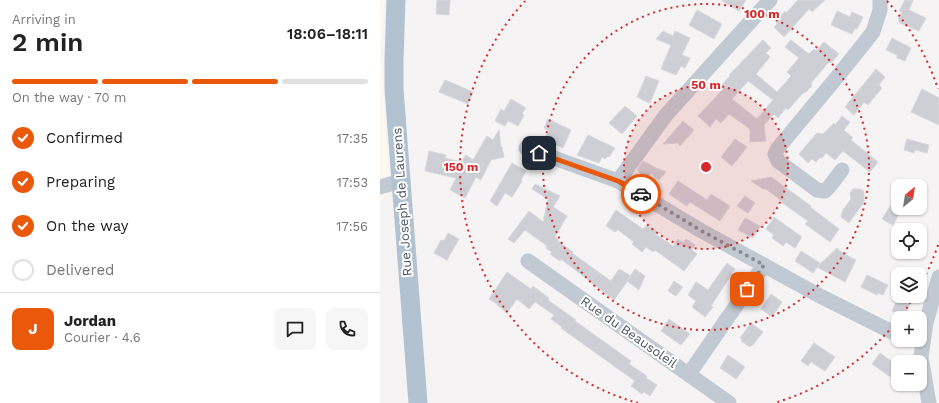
<!DOCTYPE html>
<meta charset="utf-8">
<style>
:root{--surface:#fff;--page:#f6f6f6;--text:#222;--muted:#767676;--line:#e0e0e0;--accent:#ea580c}
body{margin:0;font-family:"Work Sans",sans-serif;background:var(--page);color:var(--text);height:100vh;display:flex;flex-direction:column;font-size:15px;white-space:nowrap}
*{box-sizing:border-box;margin:0}
p{font-size:13px;color:var(--muted)}
.icon{flex:none;width:22px;height:22px;fill:none;stroke:currentColor;stroke-width:2;stroke-linecap:round;stroke-linejoin:round}
.map{position:relative;flex:1;overflow:hidden}
.panel{display:flex;flex-direction:column;background:var(--surface);width:380px}
.panel>*{flex:none}
.needle{width:26px;rotate:30deg}
.controls{position:absolute;left:511px;top:179px;display:grid;gap:8px}
.controls a{display:grid;place-items:center;width:36px;height:36px;border-radius:8px;background:var(--surface);box-shadow:0 1px 3px #0004;font-size:20px}
.pin{position:absolute;display:grid;place-items:center;width:34px;height:34px;color:#fff;margin:-17px;border-radius:8px;box-shadow:0 2px 6px #0006}
.courier{position:absolute;display:grid;place-items:center;width:40px;height:40px;margin:-20px;border:3px solid #ea580c;border-radius:50%;background:#fff;color:#222;box-shadow:0 1px 5px #0007}
.overview em{font-style:normal;font-weight:600}
.overview div{display:flex;flex-direction:column-reverse}
.overview{display:flex;align-items:center;justify-content:space-between;height:68px;padding:0 12px}
h1{font-size:26px;font-weight:600;line-height:30px}
.bar{display:grid;grid-template-columns:repeat(4,1fr);gap:6px 4px;align-content:center;height:48px;padding:0 12px}
.bar i{height:5px;border-radius:3px;background:var(--line)}
.bar .active{background:var(--accent)}
.bar p{grid-column:span 4}
.line{display:flex;align-items:center;gap:10px;padding:0 12px;border-top:1px solid var(--line)}
.line div{flex:1}
.round{display:grid;place-items:center;flex:none;width:42px;height:42px;border-radius:8px;background:var(--page)}
ol{padding:0 12px;list-style:none}
li{display:flex;align-items:center;gap:12px;height:44px}
li p{margin-inline-start:auto}
li .icon{padding:4px;border-radius:50%;background:var(--accent);color:#fff;stroke-width:4}
li:last-child{color:var(--muted)}
li i{width:22px;height:22px;border:2px solid var(--line);border-radius:50%}
main{display:flex;flex:1;min-height:0}
.map>svg:first-child{display:block}
.commercial{fill:#fdf9ef}
.building{fill:#cdcfd5;stroke:#d7d9de;fill-rule:evenodd}
.lines{fill:none;stroke-linecap:round;stroke-linejoin:round}
.minor{stroke:#c1cad2;stroke-width:15}
.major{stroke:#b3c2d1;stroke-width:19}
.done{stroke:#868d94;stroke-width:4;stroke-dasharray:0 7.2}
.route{stroke:#ea580c;stroke-width:5}
.ring{fill:none;stroke:#d62828;stroke-width:2;stroke-dasharray:2 4}
.labels{text-anchor:middle;dominant-baseline:central;stroke-width:4;stroke-linejoin:round;paint-order:stroke}
.street-label{font-size:13px;fill:#4a5661;stroke:#fff}
.centre{fill:#d62828;stroke:#fff;stroke-width:2}
.ring-label{font-size:12px;text-anchor:middle;font-weight:bold;fill:#d62828;stroke:#fff;stroke-width:4;stroke-linejoin:round;paint-order:stroke}
</style>
<main>
<section class="panel">
<div class="overview"><div><h1>2 min</h1><p>Arriving in</p></div><em>18:06–18:11</em></div>
<div class="bar"><i class="active"></i><i class="active"></i><i class="active"></i><i></i><p>On the way · 70 m</p></div>
<ol>
<li><svg class="icon" aria-label="check" viewBox="0 0 24 24"><path d="M5 12l5 5 9-10"/></svg>Confirmed<p>17:35</p></li>
<li><svg class="icon" aria-label="check" viewBox="0 0 24 24"><path d="M5 12l5 5 9-10"/></svg>Preparing<p>17:53</p></li>
<li><svg class="icon" aria-label="check" viewBox="0 0 24 24"><path d="M5 12l5 5 9-10"/></svg>On the way<p>17:56</p></li>
<li><i></i>Delivered</li>
</ol>
<div class="line" style="height:72px"><b class="round" style="background:var(--accent);color:#fff">J</b><div><b>Jordan</b><p>Courier · 4.6</p></div><a class="round"><svg class="icon" aria-label="chat" viewBox="0 0 24 24"><path d="M4 5h16v11H9l-5 4z"/></svg></a><a class="round"><svg class="icon" aria-label="phone" viewBox="0 0 24 24"><path d="M5 4h4l2 5-3 2q2 4 5 5l2-3 5 2v4C11 20 4 13 5 4z"/></svg></a></div>
</section>
<div class="map">
<svg width="559" height="403" viewBox="0 0 559 403">
<rect width="100%" height="100%" fill="#f5f3f3"/>
<path class="commercial" d="M0,0H5L1,50L10,191L0,203Z"/>
<path class="building" d="M57,0H70L69,15L56,14Z
M341,0H366L359,11Z
M418,0H445L432,12L429,9L404,37L394,27L397,24L396,22L405,11L406,13Z
M525,0H533L529,10L546,18L539,31L520,23L518,19L522,12L519,11Z
M317,10L342,24L334,39L309,25Z
M457,11L470,17L472,12L483,17L477,29L475,28L472,34L451,25Z
M283,31L293,36L295,31L310,38L302,55L310,58L305,68L301,66L296,75L281,69L291,45L276,39Z
M512,38L531,48L525,61L517,58V55L506,50Z
M383,40L391,48L386,53L390,57L376,74L397,92L411,76L407,72L419,58L405,47L411,40L429,54L434,49L436,51L444,42L459,54L451,63L449,62L431,83L432,86L426,92L423,93L408,110L406,108L398,118L394,114L384,125L386,141L370,142V129L349,114L341,123L336,119L330,127L318,116L344,88L341,86L350,76L349,75ZM368,81L393,100L377,119L352,99Z
M496,69L505,77L499,85L502,88L488,105L484,102L474,115L465,107Z
M266,76L279,81L270,103L257,97Z
M65,80L93,92L88,104L59,92Z
M542,89L559,98V125L531,112Z
M131,99L146,108L142,113L144,115L138,126L128,121L125,126L115,121L121,109L124,111Z
M245,106L257,116L242,134L229,123Z
M462,116L470,122L464,130L473,138L471,140L498,162L490,172L463,151L455,160L446,153L442,158H439L436,162L432,159L428,163L419,154L437,133L443,134L454,123L455,125Z
M168,119L191,130L183,148L164,139L169,131L164,128Z
M303,121L314,130L300,146L298,143L283,144Z
M119,130L121,147H122L124,157L111,160L101,180L96,177L85,198L70,190L76,178L45,171L49,151L66,155L65,158L81,162L86,155L93,160L107,136L113,140Z
M208,135L235,148L229,157L228,156L225,159L222,157L219,163L197,155Z
M355,139L367,147L352,166L341,157Z
M527,139L549,145L547,153L535,150L534,153L524,150Z
M263,161L276,168L286,172L279,180L271,173L266,179L257,170Z
M132,163L146,171L141,180L142,181L132,197L125,193L117,206L110,201Z
M391,177L431,206L430,207L459,229L450,242L425,224L428,221L401,202L402,201L386,189H383L371,181Z
M298,181L327,200L331,194L350,206L340,221L310,202L307,206L289,194Z
M155,184L180,196L173,207L187,216L175,237L178,239V241L193,252L192,253L231,281L239,269L251,276L234,300L181,259L180,261L170,254L172,252L166,248L167,246L145,230L134,243L128,239L149,211L163,222L168,199L152,189Z
M473,189H481L484,192V202L469,223L461,217L463,210L471,199L470,193Z
M518,194V208H522L513,225L502,219Z
M365,196L375,203L368,213L357,206Z
M236,210L263,229L267,225L277,232L275,234L293,246L298,239L303,243L306,239L315,245L312,250L317,254L304,271L275,250L273,252L266,247L262,252L252,244L254,242L238,230L235,232L226,226Z
M394,217L422,237L415,248L406,242L403,246L392,238L394,235L386,229Z
M365,218L380,226L373,238L358,230Z
M68,233L79,239L67,260L54,253L61,240L64,241Z
M457,248L464,254L476,260L465,282L437,267Z
M421,251L440,263L433,273L415,261Z
M347,263L355,269L331,306L333,307L325,317L312,307L316,301L308,295L316,282L328,290Z
M255,269L265,276L259,290L247,281Z
M127,272L151,289L153,286L169,298L168,300L196,320L195,321L251,361L249,364L267,376L266,378L277,385L270,396L264,392L262,394L251,386L255,381L181,328L182,327L171,319L174,315L155,302L149,309L137,299L127,313L117,305V304L109,299Z
M487,275L508,285L503,295L498,293L497,295L481,287Z
M294,281L303,287L296,296L288,291Z
M391,294L402,302L392,317L381,309Z
M519,296H534L524,317L512,311Z
M289,319L310,334L301,345L281,331Z
M371,323L383,332L373,345H372L370,347L361,341L362,339L360,338Z
M434,343L455,357L445,371L431,362L428,366L421,361Z
M500,353L518,366V382L492,364Z
M348,355L365,367L356,379L340,368Z"/>
<g class="lines">
<path class="minor" d="M146,148L238,181L320,230L438,295L518,335
M462,170L449,187L445,191L437,190L398,161L395,154L398,148L462,71L493,32L500,10V0
M238,181L286,115L390,0
M0,187L20,181
M148,261L349,403
M309,374L384,265
M549,403L541,357L546,323L559,277"/>
<path class="major" d="M16,0L14,60V89L38,403"/>
</g>
<g class="lines">
<path class="done" d="M261,194L320,230L384,265L367,289"/>
<path class="route" d="M159,153L238,181L261,194"/>
</g>
<circle cx="326" cy="167" r="82" fill="#d62828" fill-opacity=".12"/>
<g class="ring">
<circle cx="326" cy="167" r="82"/>
<circle cx="326" cy="167" r="163"/>
<path d="M558 245A245 245 0 0 1 540 286M534 297A245 245 0 0 1 394 403M258 403A245 245 0 0 1 145 1M507 1A245 245 0 0 1 558 89"/>
</g>
<g class="labels">
<g class="street-label">
<text transform="translate(22 202) rotate(-94)">Rue Joseph de Laurens</text>
<text transform="translate(249 332) rotate(35)">Rue du Beausoleil</text>
</g>
</g>
<circle cx="326" cy="167" r="6" class="centre"/>
<g class="ring-label">
<text x="382" y="18">100 m</text>
<text x="326" y="89">50 m</text>
<text x="81" y="171">150 m</text>
</g>
</svg>
<div class="controls">
<a><svg class="needle" viewBox="-14 -14 28 28"><path d="M0-13l5 13h-10z" fill="#e53935"/><path d="M0 13l5-13h-10z" fill="#767676"/></svg></a>
<a><svg class="icon" aria-label="locate" viewBox="0 0 24 24"><circle cx="12" cy="12" r="6"/><path d="M12 2v4M12 18v4M2 12h4M18 12h4"/></svg></a>
<a><svg class="icon" aria-label="layers" viewBox="0 0 24 24"><path d="M12 4l9 5-9 5-9-5zM3 14l9 5 9-5"/></svg></a>
<a>+</a>
<a>−</a>
</div>
<div class="pin" style="left:367px;top:289px;background:#ea580c"><svg class="icon" aria-label="bag" viewBox="0 0 24 24"><path d="M5 8h14l-1 12H6zM9 8a3 3 0 0 1 6 0"/></svg></div>
<div class="pin" style="left:159px;top:153px;background:#1f2937"><svg class="icon" aria-label="home" viewBox="0 0 24 24"><path d="M3 11l9-7 9 7M6 9v11h12V9"/></svg></div>
<div class="courier" style="left:261px;top:194px"><svg class="icon" aria-label="car" viewBox="0 0 24 24"><path d="M5 17H2v-5l4-1 3-4h7l3 4 3 1v5h-3M9 17h6M6 11h13"/><circle cx="7" cy="17" r="2"/><circle cx="17" cy="17" r="2"/></svg></div>
</div>
</main>
